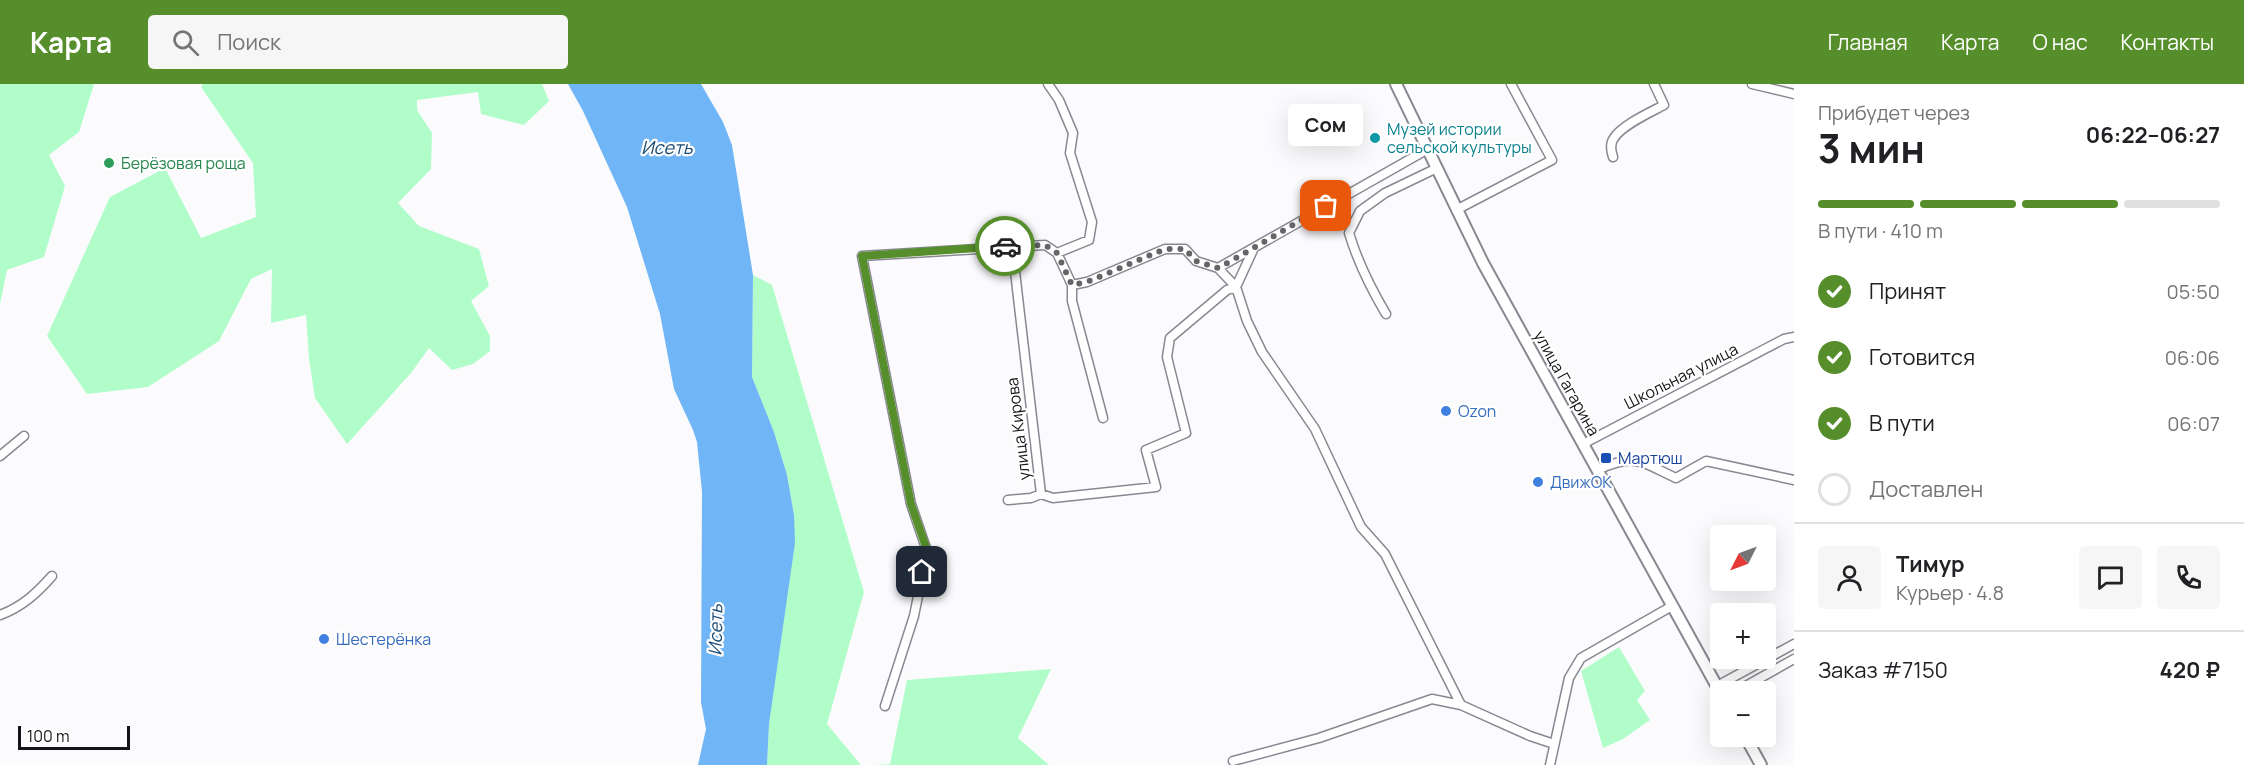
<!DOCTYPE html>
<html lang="ru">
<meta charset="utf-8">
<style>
:root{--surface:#fff;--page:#f6f6f6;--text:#202124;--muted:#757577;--line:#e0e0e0;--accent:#558e2a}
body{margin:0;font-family:Manrope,sans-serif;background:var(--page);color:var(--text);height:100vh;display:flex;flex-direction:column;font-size:22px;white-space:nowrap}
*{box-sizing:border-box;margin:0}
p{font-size:20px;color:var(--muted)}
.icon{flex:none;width:33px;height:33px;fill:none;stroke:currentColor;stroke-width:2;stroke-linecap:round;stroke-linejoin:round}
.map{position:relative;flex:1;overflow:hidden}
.panel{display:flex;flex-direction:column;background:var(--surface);width:450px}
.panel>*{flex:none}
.needle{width:39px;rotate:228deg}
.fabs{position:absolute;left:1710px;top:441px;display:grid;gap:12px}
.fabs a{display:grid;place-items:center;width:66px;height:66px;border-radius:6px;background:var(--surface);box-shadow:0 6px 24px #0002;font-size:30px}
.scale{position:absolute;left:18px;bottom:15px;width:112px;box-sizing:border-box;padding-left:6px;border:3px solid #141417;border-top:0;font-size:16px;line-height:21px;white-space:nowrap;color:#141417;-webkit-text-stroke:4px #fff;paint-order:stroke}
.pin{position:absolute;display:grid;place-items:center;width:51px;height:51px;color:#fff;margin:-26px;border-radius:12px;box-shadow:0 3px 9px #0006}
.courier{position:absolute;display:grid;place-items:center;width:60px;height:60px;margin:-30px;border:4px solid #558e2a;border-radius:50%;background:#fff;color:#222;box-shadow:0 2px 8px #0007}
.bubble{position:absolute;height:42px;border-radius:6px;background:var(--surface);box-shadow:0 6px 24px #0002;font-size:20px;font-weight:700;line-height:42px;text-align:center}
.summary em{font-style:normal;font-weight:700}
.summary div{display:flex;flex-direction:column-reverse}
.summary{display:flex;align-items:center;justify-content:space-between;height:102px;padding:0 24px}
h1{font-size:39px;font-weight:700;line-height:45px}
.bar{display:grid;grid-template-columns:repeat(4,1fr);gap:9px 6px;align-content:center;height:72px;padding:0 24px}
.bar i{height:8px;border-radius:4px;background:var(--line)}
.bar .selected{background:var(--accent)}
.bar p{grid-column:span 4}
.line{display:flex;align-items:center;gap:15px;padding:0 24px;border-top:2px solid var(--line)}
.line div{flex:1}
.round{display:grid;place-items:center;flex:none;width:63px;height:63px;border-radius:6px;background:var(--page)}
ol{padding:0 24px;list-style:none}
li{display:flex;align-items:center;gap:18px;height:66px}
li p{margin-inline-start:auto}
li .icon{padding:6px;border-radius:50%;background:var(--accent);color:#fff;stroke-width:4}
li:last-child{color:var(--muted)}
li i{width:33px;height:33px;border:3px solid var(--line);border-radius:50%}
header{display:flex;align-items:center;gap:36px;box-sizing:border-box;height:84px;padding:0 30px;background:var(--accent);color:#fff}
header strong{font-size:28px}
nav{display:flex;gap:33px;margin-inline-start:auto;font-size:21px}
.search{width:420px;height:54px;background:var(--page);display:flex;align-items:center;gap:15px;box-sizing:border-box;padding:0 21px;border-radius:6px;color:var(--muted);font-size:22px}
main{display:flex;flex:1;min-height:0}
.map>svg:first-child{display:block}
.green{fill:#b1fdc9}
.water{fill:#70b5f6}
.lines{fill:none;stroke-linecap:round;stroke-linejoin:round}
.minor-casing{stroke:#888892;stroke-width:11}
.major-casing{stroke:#888892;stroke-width:14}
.minor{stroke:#fff;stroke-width:8}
.major{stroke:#fff;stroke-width:10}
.done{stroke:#656568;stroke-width:6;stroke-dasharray:0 10.8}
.route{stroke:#558e2a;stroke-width:8}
.culture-dot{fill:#0f9aa8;stroke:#fff;stroke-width:2}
.leisure-dot{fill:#2e9e5b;stroke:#fff;stroke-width:2}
.shop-dot{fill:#3f7fe0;stroke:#fff;stroke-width:2}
.transit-dot{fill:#1a4fb4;stroke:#fff;stroke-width:2}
.labels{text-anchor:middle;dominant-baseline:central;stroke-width:4.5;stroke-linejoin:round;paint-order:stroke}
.culture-label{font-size:16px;fill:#0d838f;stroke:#fff;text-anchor:start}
.leisure-label{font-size:16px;fill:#27864d;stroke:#fff;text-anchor:start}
.street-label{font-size:16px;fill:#141417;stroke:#fff}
.shop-label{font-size:16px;fill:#366cbe;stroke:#fff;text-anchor:start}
.transit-label{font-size:16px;fill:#164399;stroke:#fff;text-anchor:start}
.water-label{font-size:18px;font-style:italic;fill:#174973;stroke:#fff}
</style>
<header>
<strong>Карта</strong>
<div class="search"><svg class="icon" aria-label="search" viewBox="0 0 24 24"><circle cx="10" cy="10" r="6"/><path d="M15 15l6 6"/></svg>Поиск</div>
<nav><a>Главная</a><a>Карта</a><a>О нас</a><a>Контакты</a></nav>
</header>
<main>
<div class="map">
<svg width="1794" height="681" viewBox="0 0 1794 681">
<rect width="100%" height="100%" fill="#fbfbfd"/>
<path class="green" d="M0,0H94L79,48L49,71L65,102L44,173L7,186L0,220Z
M203,0H542L549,17L524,41L481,30L478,8L417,16V26L432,49L431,85L398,119L419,142L479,165L489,202L471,217L490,252V267L473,280L452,286L429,264L411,289L347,360L315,314L309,275L306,231L271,239L272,185L251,195L219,257L148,303L87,310L47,252L110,113L165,84L201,154L256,133L253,79L201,3Z
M753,191L772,201L864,508L827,640L861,681H767L769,640L794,431L787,391L774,348L752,293Z
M1619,563L1645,607L1637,616L1650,636L1623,655L1603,664L1581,587Z
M1051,585L1018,654L1049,681H874L890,680L907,596Z"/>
<path class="water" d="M568,0H701L723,38L732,61L753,191L752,293L774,348L787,391L794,431L795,459L769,640L767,681H698L706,645L701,618L702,408L697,358L693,346L674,305L660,230L627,123L583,27Z"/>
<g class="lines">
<defs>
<path id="minor" d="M1048,0L1059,16L1073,49L1070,69L1092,138L1089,156L1057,169
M1752,0L1794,10
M1613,73C1611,67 1610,59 1614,54C1622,41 1651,28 1664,21L1654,0
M1456,126L1552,76L1511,0
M1012,162L1041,410L1053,414L1156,403L1146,366L1186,349L1167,273L1170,254L1227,206L1236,203L1253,166
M1218,184L1236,203L1247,237L1262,268L1315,345L1361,443L1385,470L1461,621
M1072,201V217L1103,334
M1386,230C1370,203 1358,179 1349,149L1360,127L1385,109L1437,84
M1583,360L1784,255L1794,253
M0,372L24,352
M1597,386C1636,369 1639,377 1676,394L1706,377L1794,396
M1008,416L1031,414L1041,410
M0,531C22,523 37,509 52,492
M1717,602L1794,560
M1735,608L1794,575
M885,622L914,532L927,467L911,420L862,172L1045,161L1057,169L1072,201L1087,198L1165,165H1185L1196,177L1218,184L1428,65
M1233,677L1319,654L1432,615L1461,621L1530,652L1554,660
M1550,681L1569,594L1581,574L1672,522"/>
<path id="major" d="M1396,0L1483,179L1720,608
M1745,652L1761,681"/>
</defs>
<use href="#minor" class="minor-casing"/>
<use href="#major" class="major-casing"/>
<use href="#minor" class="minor"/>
<use href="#major" class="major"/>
</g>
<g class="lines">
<path class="done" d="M1005,162L1045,161L1057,169L1072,201L1087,198L1165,165H1185L1196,177L1218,184C1255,164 1290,142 1326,122"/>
<path class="route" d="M922,488L927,466L911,420L862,172L1005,162"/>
</g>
<circle class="culture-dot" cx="1375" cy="54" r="6"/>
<circle class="leisure-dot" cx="109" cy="79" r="6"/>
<g class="shop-dot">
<circle cx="1446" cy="327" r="6"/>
<circle cx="1538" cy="398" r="6"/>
<circle cx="324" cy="555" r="6"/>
</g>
<rect class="transit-dot" x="1600" y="368" width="12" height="12" rx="3"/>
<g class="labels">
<g class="culture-label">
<text x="1387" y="45">Музей истории<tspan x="1387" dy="18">сельской культуры</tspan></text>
</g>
<g class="leisure-label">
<text x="121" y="79">Берёзовая роща</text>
</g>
<g class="street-label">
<text transform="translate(1681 292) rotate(-27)">Школьная улица</text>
<text transform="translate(1567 299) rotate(61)">улица Гагарина</text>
<text transform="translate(1018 345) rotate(-97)">улица Кирова</text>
</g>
<g class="shop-label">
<text x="1458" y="327">Ozon</text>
<text x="1550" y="398">ДвижОК</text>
<text x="336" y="555">Шестерёнка</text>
</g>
<g class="transit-label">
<text x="1618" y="374">Мартюш</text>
</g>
<g class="water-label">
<text x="667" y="63">Исеть</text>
<text transform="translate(715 546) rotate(-89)">Исеть</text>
</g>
</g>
</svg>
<div class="fabs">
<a><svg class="needle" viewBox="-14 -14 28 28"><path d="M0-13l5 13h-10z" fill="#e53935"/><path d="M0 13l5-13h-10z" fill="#757577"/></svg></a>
<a>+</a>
<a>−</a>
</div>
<div class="scale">100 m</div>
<div class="pin" style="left:1326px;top:122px;background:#ea580c"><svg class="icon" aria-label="bag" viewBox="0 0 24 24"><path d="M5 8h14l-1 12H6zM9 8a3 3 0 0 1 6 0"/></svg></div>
<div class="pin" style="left:922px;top:488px;background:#1f2937"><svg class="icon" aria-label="home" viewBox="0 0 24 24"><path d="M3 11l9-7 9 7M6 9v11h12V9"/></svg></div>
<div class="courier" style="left:1005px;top:162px"><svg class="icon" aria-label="car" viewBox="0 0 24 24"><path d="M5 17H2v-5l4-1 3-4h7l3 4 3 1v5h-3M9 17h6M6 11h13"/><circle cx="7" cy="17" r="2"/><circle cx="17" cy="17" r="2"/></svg></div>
<div class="bubble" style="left:1288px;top:20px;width:75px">Сом</div>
</div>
<section class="panel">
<div class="summary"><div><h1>3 мин</h1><p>Прибудет через</p></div><em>06:22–06:27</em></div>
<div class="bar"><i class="selected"></i><i class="selected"></i><i class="selected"></i><i></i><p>В пути · 410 m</p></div>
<ol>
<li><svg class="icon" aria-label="check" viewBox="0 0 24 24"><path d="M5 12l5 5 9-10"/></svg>Принят<p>05:50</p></li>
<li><svg class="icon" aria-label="check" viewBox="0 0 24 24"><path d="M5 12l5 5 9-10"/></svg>Готовится<p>06:06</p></li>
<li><svg class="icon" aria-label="check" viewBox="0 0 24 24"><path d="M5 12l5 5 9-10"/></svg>В пути<p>06:07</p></li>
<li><i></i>Доставлен</li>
</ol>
<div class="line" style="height:108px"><a class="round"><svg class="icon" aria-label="person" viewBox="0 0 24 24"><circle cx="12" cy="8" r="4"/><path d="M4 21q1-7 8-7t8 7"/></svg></a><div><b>Тимур</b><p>Курьер · 4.8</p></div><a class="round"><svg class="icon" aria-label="chat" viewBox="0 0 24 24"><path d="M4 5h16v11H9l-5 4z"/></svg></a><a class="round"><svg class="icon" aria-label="phone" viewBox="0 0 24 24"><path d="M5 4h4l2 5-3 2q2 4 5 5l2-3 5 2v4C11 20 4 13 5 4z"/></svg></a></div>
<div class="line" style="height:78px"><div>Заказ #7150</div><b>420 ₽</b></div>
</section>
</main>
